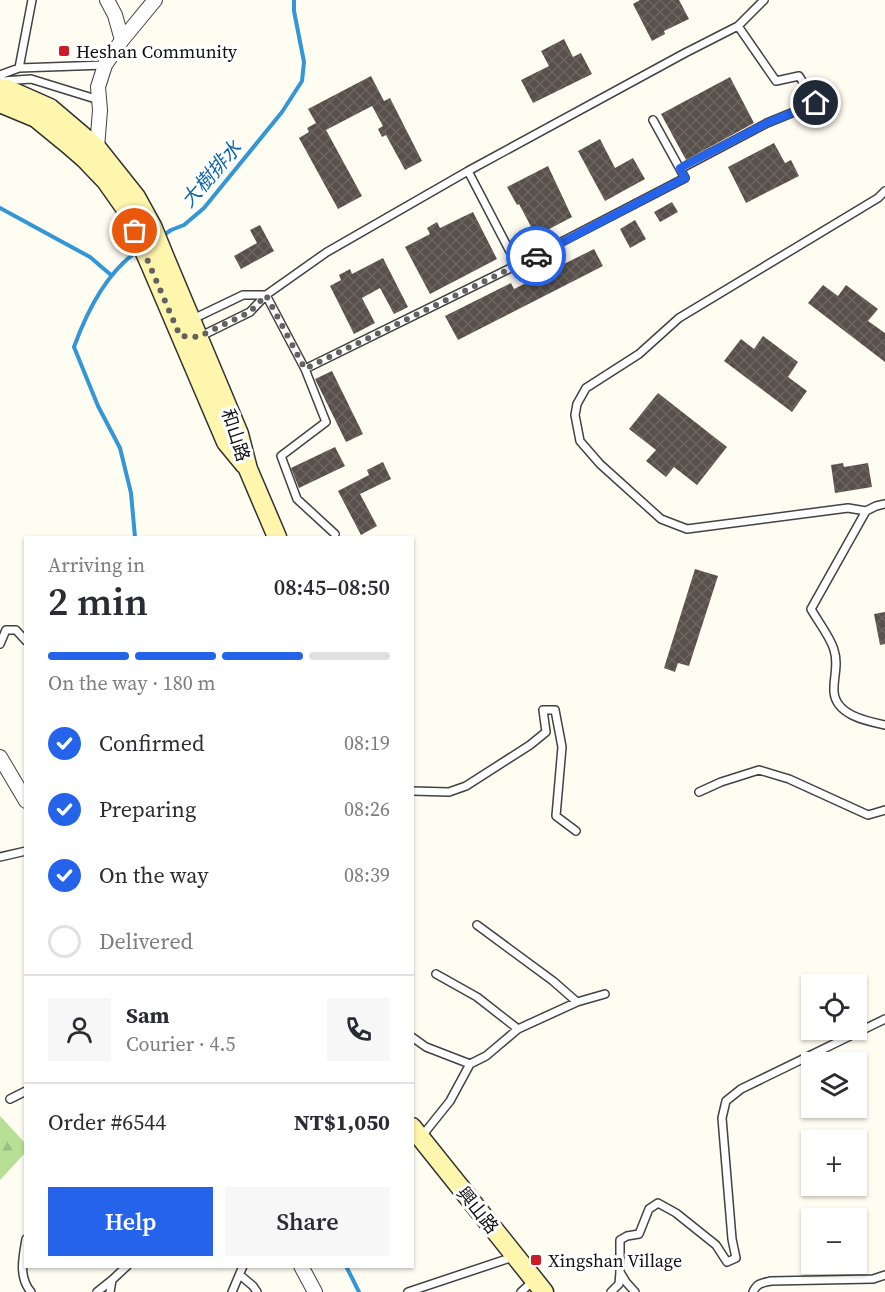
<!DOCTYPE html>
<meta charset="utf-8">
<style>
:root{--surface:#fff;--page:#f7f7f7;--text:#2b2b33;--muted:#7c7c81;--line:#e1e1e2;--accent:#2563eb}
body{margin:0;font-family:"Source Serif 4","Noto Sans TC",serif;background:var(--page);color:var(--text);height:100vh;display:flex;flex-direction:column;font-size:22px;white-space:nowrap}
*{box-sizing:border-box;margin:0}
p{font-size:20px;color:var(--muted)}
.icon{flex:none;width:33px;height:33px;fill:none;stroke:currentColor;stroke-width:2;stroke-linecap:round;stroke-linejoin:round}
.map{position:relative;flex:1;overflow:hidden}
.panel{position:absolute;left:24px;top:536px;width:390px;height:732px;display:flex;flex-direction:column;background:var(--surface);border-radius:0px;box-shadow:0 2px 4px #0004}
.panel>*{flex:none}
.fabs{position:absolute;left:801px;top:974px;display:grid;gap:12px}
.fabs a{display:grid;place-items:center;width:66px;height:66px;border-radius:0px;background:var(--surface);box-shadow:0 2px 4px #0004;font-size:30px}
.pin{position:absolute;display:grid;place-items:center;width:51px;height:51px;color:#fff;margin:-26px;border:3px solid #fff;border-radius:50%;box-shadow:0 2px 6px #0007}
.courier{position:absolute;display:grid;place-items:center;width:60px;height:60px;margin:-30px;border:4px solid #2563eb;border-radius:50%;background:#fff;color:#222;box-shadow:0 2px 8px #0007}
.headline em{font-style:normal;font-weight:600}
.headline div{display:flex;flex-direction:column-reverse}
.headline{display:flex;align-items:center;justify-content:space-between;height:102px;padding:0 24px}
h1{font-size:39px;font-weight:600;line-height:45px}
.bar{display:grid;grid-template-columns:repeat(4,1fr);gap:9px 6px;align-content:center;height:72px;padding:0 24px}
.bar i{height:8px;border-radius:4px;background:var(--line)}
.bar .on{background:var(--accent)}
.bar p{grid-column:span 4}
.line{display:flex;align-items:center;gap:15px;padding:0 24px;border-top:2px solid var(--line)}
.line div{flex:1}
.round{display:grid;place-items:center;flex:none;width:63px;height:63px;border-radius:0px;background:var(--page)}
ol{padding:0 24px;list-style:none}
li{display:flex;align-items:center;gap:18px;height:66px}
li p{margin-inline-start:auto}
li .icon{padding:6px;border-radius:50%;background:var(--accent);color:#fff;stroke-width:4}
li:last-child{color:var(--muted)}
li i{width:33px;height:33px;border:3px solid var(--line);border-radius:50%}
.cta{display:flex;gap:12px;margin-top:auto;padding:12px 24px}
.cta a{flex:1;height:69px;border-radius:0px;background:var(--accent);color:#fff;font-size:24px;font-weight:600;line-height:69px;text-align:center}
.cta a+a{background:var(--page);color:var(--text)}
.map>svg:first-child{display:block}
.forest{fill:url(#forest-firs)}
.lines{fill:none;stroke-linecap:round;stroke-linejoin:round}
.stream{stroke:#3396d7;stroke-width:4}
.building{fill:url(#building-cross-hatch)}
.service-casing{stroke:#424242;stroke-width:10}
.minor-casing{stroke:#424242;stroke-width:16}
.secondary-casing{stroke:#313131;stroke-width:21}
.service{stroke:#fff;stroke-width:7}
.minor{stroke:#fff;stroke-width:14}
.secondary{stroke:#fff6ad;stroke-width:18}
.done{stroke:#63625e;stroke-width:6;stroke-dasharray:0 10.8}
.route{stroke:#2563eb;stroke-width:8}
.poi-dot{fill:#cb1c25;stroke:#fff;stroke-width:2}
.labels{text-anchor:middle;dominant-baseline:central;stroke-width:6;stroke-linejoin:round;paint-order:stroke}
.poi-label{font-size:18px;fill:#0f0f0f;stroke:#fff;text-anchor:start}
.street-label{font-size:18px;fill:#0f0f0f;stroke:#fff}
.water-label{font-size:20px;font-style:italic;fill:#0e67ac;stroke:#fff}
</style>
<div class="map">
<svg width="885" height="1292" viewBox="0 0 885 1292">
<defs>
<pattern id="forest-firs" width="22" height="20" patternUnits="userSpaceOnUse" patternTransform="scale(1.5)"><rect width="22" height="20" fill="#b7df95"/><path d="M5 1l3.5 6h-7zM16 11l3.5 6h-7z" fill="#9cbe7f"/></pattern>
<pattern id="building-cross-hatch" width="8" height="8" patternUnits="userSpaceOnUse" patternTransform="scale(1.5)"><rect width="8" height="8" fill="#59504b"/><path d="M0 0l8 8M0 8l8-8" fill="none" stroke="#6c6561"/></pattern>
</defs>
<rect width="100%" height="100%" fill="#fffcf2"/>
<path class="forest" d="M0,1116L25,1143L26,1152L0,1180Z"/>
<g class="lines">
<path class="stream" d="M0,208L90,257L111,275
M161,237L171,230L184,225L204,208L282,112L302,81L304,62L294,11V0
M135,537L131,493L120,448L98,406L74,347C87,311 106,272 139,250
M346,1266L359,1292"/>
</g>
<path class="building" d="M640,0H679L689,19L664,31L665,34L652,41L633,4Z
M564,39L573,57L581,53L592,74L533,103L521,80L549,66L541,51Z
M371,76L384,101L390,98L422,161L405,170L386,135L382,137L378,129L383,126L372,106L326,130L362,196L338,209L299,138L309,132L307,128L316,123L308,109Z
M730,77L754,123L686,160L661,114Z
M600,139L615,168L633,158L645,179L605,201L578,151Z
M774,143L785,163L791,160L799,176L746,203L728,167Z
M548,166L572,217L536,236L519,204L517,205L507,187Z
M672,202L678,212L660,222L654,212Z
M473,212L497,259L430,294L405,247L430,234L427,228L437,222L440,228Z
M635,220L646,239L630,248L620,229Z
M260,225L274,251L241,269L234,256L257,243L250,230Z
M594,249L603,266L458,340L445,316L511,283L514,289Z
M383,258L408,307L394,314L380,288L362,298L375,323L354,334L330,286L341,280L339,275L350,269L352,274Z
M823,285L838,296L846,285L878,309L868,321L885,333V362L808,303Z
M763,336L798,362L788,377L807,391L792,412L724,361L741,339L754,349Z
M332,371L363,434L346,442L315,379Z
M658,393L727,447L697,485L674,467L666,477L646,461L656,450L629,429Z
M335,447L345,466L299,488L291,468Z
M383,462L391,479L360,494L377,526L361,535L338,491L369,475L367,470Z
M843,463L844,467L868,463L872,487L835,493L831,465Z
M695,569L718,576L689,666L678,663L675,672L664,668Z
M885,612V644L880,645L874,614Z"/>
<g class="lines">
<defs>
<path id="service" d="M19,68L32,0
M0,75L19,68L105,65
M3,81L31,79L99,100
M680,169L767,123L816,103L799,76L776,81L738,26
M468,171L517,265
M266,295L305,369L326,422L281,456L297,499L335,534
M193,319L243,295H266
M199,337L250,312L266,295L327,252L468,171L685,53L738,26L764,0
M305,369L517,265L685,178L653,120
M885,504L876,506L866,511L811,609C817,620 831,638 834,650C839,665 833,678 834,692C836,715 866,721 885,725
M866,511L848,508L687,529L661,519L600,464L580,441L575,415L577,404L586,388L639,354L679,318L878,198L885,191
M0,644L6,630H16L26,641
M412,791L449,792L466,786L530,745L546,732L543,710H555L562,747L556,816L576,831
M699,792L721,782L759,770L789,779L868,815L885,810
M0,857L26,851
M477,925L553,981L577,1002
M436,974L477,997L518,1029
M412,1037L426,1047L470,1064
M10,1099L26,1091
M422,1136L450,1101L470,1064L486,1056L518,1029L577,1002L605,994
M26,1239C23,1257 18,1277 31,1292
M620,1272L626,1282L635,1292
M240,1275L253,1286L257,1292
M97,1292L112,1280
M110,1292L112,1280L127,1266
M232,1292L243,1266
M408,1292L513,1257
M521,1292L533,1281
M611,1292L619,1284L620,1272V1240L627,1236L639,1234L649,1209L658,1203L676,1213L716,1245L727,1262L736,1258L732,1239L722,1118L726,1101L741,1089L885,1019
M753,1292C757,1283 762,1283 771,1281L873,1279L885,1275"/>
<path id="minor" d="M107,0L115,15L122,40
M93,152L97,148L100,110L98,87L105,65L122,40L155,0
M0,757L26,801
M301,1266L315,1292"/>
<path id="secondary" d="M0,88L7,89L50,108L97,148L136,197L152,226L165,258L239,434L248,469L277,537
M0,103L36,118L69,145L85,159L106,181L125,208L150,264L226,442L245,465
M412,1127L544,1292"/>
</defs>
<use href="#service" class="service-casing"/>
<use href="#minor" class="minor-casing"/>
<use href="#secondary" class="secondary-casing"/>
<use href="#service" class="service"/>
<use href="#minor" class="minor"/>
<use href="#secondary" class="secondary"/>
</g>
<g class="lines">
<path class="done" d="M135,231L180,336L198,337L250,312L266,295L305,369L536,256"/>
<path class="route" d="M536,256L685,178L680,168L767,123L816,103"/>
</g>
<g class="poi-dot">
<rect x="58" y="45" width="12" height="12" rx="3"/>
<rect x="530" y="1254" width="12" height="12" rx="3"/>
</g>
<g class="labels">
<g class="poi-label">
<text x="76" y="51">Heshan Community</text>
<text x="548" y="1260">Xingshan Village</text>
</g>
<g class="street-label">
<text transform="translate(236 435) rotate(72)">和山路</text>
<text transform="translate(478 1210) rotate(51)">興山路</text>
</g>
<g class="water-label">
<text transform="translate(211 174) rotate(-49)">大樹排水</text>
</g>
</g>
</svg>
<div class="fabs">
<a><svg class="icon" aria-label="locate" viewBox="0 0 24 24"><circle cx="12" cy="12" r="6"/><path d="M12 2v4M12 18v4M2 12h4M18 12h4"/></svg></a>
<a><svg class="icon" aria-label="layers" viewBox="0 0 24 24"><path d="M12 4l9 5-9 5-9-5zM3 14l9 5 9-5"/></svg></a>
<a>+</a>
<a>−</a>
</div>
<div class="pin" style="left:135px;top:231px;background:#ea580c"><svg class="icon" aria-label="bag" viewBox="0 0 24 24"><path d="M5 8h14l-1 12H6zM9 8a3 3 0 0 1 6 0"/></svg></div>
<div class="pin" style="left:816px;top:103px;background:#1f2937"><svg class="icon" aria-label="home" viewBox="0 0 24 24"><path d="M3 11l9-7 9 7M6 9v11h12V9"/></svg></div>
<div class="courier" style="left:536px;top:256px"><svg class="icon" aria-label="car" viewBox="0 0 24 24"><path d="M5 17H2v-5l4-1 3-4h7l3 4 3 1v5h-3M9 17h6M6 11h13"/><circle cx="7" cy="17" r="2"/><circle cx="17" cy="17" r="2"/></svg></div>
<section class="panel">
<div class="headline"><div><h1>2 min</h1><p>Arriving in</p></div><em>08:45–08:50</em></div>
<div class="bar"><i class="on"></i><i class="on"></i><i class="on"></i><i></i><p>On the way · 180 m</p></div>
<ol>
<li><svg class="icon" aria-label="check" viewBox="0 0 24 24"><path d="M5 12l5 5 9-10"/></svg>Confirmed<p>08:19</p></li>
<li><svg class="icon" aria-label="check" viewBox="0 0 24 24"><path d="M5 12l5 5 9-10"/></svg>Preparing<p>08:26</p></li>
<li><svg class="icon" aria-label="check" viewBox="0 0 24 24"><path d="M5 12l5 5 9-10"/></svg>On the way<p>08:39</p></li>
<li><i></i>Delivered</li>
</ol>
<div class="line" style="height:108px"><a class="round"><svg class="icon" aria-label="person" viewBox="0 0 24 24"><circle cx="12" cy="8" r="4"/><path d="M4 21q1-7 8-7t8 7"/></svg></a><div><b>Sam</b><p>Courier · 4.5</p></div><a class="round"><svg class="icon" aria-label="phone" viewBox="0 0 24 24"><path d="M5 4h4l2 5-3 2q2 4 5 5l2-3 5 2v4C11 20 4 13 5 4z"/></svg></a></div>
<div class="line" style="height:78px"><div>Order #6544</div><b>NT$1,050</b></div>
<div class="cta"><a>Help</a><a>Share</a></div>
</section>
</div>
